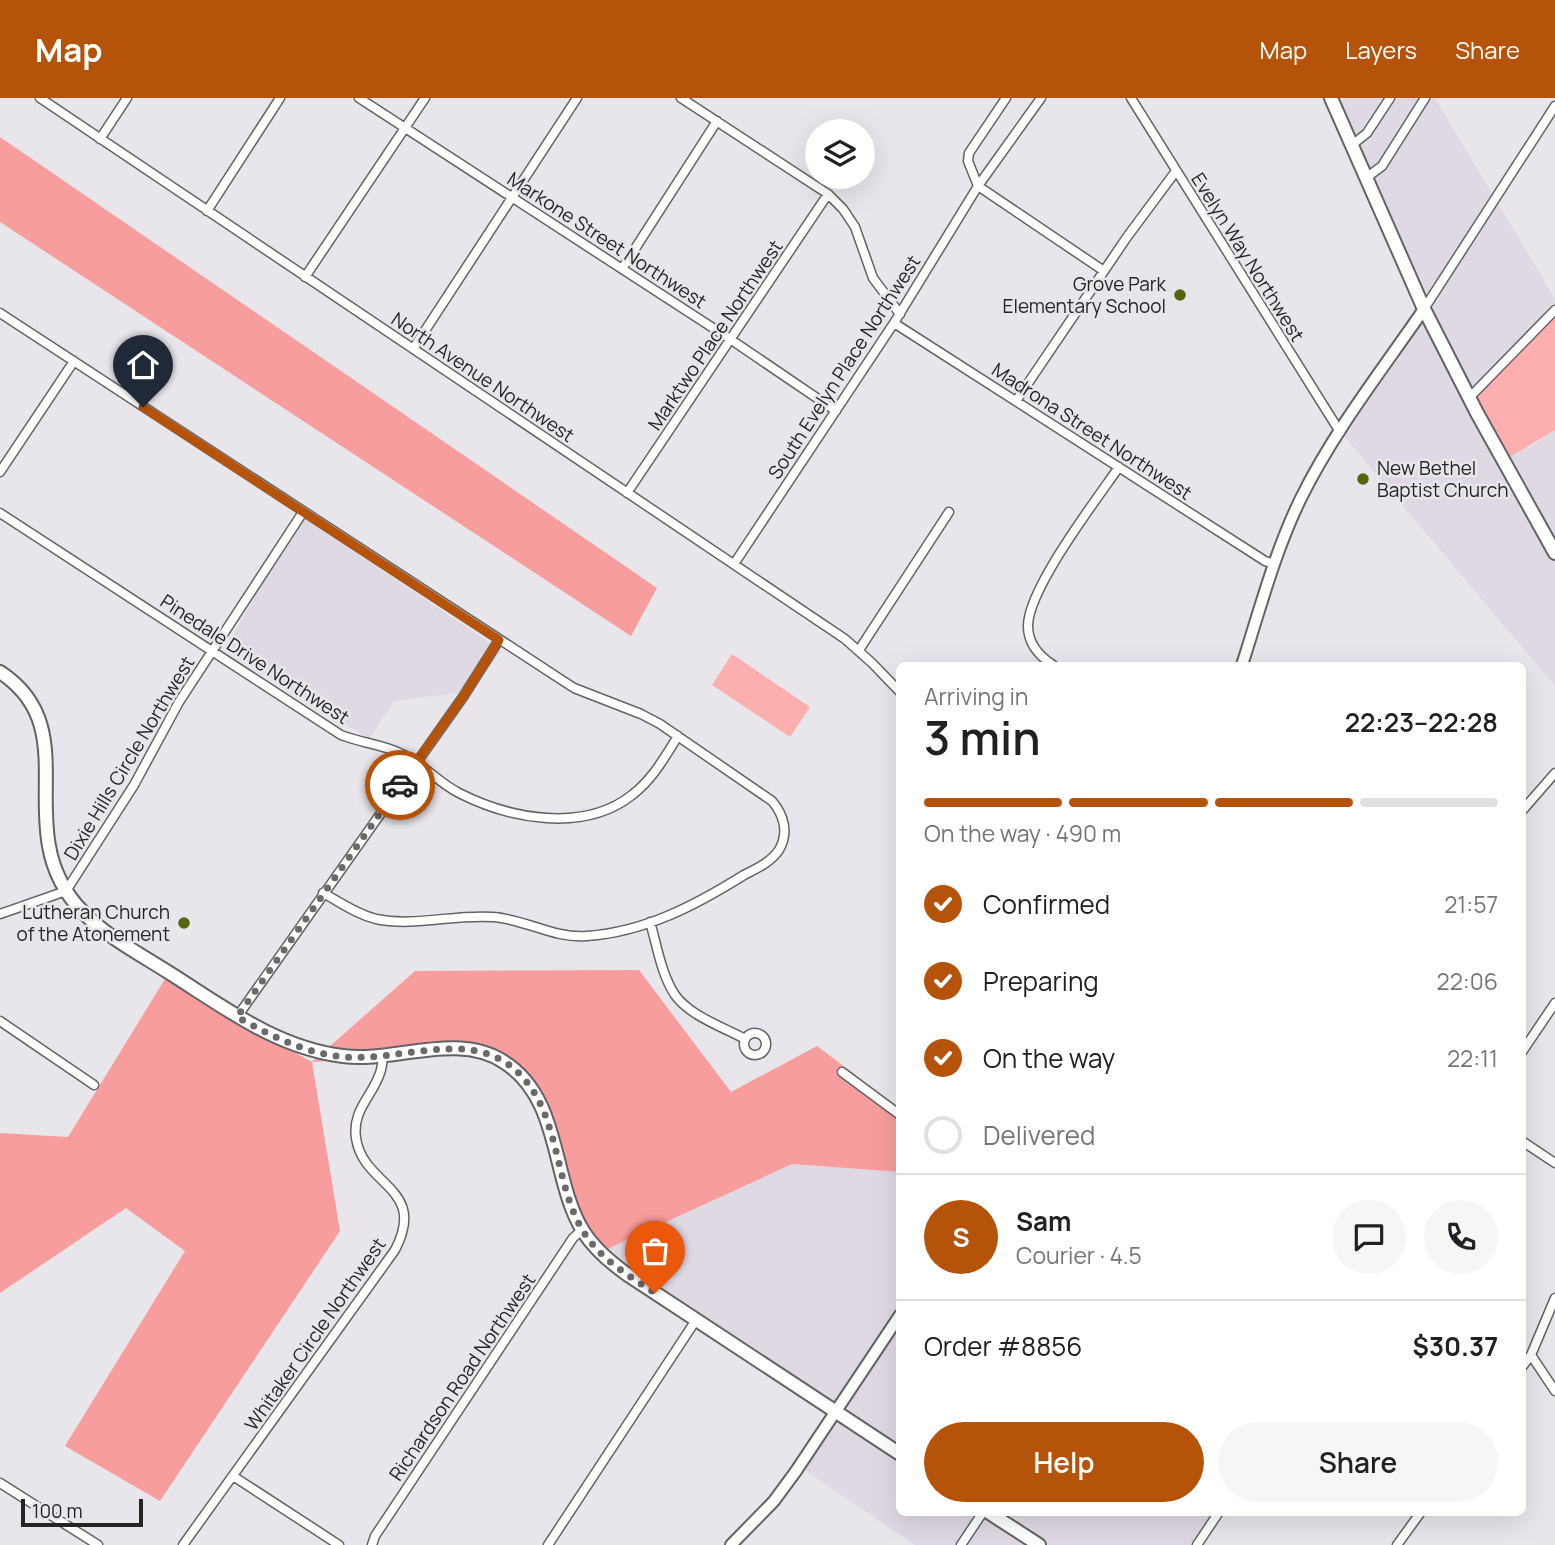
<!DOCTYPE html>
<meta charset="utf-8">
<style>
:root{--surface:#fff;--page:#f6f6f6;--text:#202124;--muted:#757577;--line:#e0e0e0;--accent:#b45309}
body{margin:0;font-family:Manrope,sans-serif;background:var(--page);color:var(--text);height:100vh;display:flex;flex-direction:column;font-size:26px;white-space:nowrap}
*{box-sizing:border-box;margin:0}
p{font-size:23px;color:var(--muted)}
.icon{flex:none;width:38px;height:38px;fill:none;stroke:currentColor;stroke-width:2;stroke-linecap:round;stroke-linejoin:round}
.map{position:relative;flex:1;overflow:hidden}
.panel{position:absolute;left:896px;top:564px;width:630px;height:854px;display:flex;flex-direction:column;background:var(--surface);border-radius:10px;box-shadow:0 7px 28px #0002}
.panel>*{flex:none}
.controls{position:absolute;left:805px;top:21px;display:grid;gap:14px}
.controls a{display:grid;place-items:center;width:70px;height:70px;border-radius:50%;background:var(--surface);box-shadow:0 7px 28px #0002;font-size:35px}
.scale{position:absolute;left:21px;bottom:18px;width:122px;box-sizing:border-box;padding-left:7px;border:4px solid #262526;border-top:0;font-size:19px;line-height:24px;white-space:nowrap;color:#262526;-webkit-text-stroke:5px #e9e6eb;paint-order:stroke}
.pin{position:absolute;display:grid;place-items:center;width:60px;height:60px;color:#fff;margin:-72px -30px;border-radius:50% 50% 50% 0;rotate:-45deg;box-shadow:0 0 7px #0007}
.pin .icon{rotate:45deg}
.courier{position:absolute;display:grid;place-items:center;width:70px;height:70px;margin:-35px;border:5px solid #b45309;border-radius:50%;background:#fff;color:#222;box-shadow:0 2px 9px #0007}
.overview em{font-style:normal;font-weight:600}
.overview div{display:flex;flex-direction:column-reverse}
.overview{display:flex;align-items:center;justify-content:space-between;height:119px;padding:0 28px}
h1{font-size:46px;font-weight:600;line-height:52px}
.bar{display:grid;grid-template-columns:repeat(4,1fr);gap:10px 7px;align-content:center;height:84px;padding:0 28px}
.bar i{height:9px;border-radius:5px;background:var(--line)}
.bar .current{background:var(--accent)}
.bar p{grid-column:span 4}
.line{display:flex;align-items:center;gap:18px;padding:0 28px;border-top:2px solid var(--line)}
.line div{flex:1}
.round{display:grid;place-items:center;flex:none;width:74px;height:74px;border-radius:37px;background:var(--page)}
ol{padding:0 28px;list-style:none}
li{display:flex;align-items:center;gap:21px;height:77px}
li p{margin-inline-start:auto}
li .icon{padding:7px;border-radius:50%;background:var(--accent);color:#fff;stroke-width:4}
li:last-child{color:var(--muted)}
li i{width:38px;height:38px;border:4px solid var(--line);border-radius:50%}
.button{display:flex;gap:14px;margin-top:auto;padding:14px 28px}
.button a{flex:1;height:80px;border-radius:42px;background:var(--accent);color:#fff;font-size:28px;font-weight:600;line-height:80px;text-align:center}
.button a+a{background:var(--page);color:var(--text)}
header{display:flex;align-items:center;gap:42px;box-sizing:border-box;height:98px;padding:0 35px;background:var(--accent);color:#fff}
header strong{font-size:33px}
nav{display:flex;gap:38px;margin-inline-start:auto;font-size:24px}
.map>svg:first-child{display:block}
.built{fill:#dfd9e4}
.green{fill:#fdaeae}
.forest{fill:#f79d9d}
.lines{fill:none;stroke-linecap:round;stroke-linejoin:round}
.minor-casing{stroke:#656266;stroke-width:11}
.tertiary-casing{stroke:#656266;stroke-width:14}
.secondary-casing{stroke:#656266;stroke-width:16}
.primary-casing{stroke:#656266;stroke-width:16}
.minor{stroke:#fff;stroke-width:8}
.tertiary{stroke:#fff;stroke-width:10}
.secondary{stroke:#fff;stroke-width:12}
.primary{stroke:#fff;stroke-width:12}
.done{stroke:#6a696b;stroke-width:7;stroke-dasharray:0 12.6}
.route{stroke:#b45309;stroke-width:9}
.poi-dot{fill:#53650e;stroke:#e9e6eb;stroke-width:2.5}
.labels{text-anchor:middle;dominant-baseline:central;stroke-width:5;stroke-linejoin:round;paint-order:stroke}
.street-label{font-size:19px;fill:#262526;stroke:#e9e6eb}
.poi-label{font-size:19px;fill:#262526;stroke:#e9e6eb;text-anchor:end}
</style>
<header>
<strong>Map</strong>
<nav><a>Map</a><a>Layers</a><a>Share</a></nav>
</header>
<div class="map">
<svg width="1555" height="1447" viewBox="0 0 1555 1447">
<rect width="100%" height="100%" fill="#e9e6eb"/>
<path class="built" d="M1329,0H1435L1555,201V213L1528,350L1555,332V588L1337,330L1434,211Z
M301,418L502,553L471,593L394,603L369,641L225,551Z
M792,1066L899,1074L900,1414H1221L1200,1447H1049L1042,1442L1039,1447H915L803,1371L834,1308L603,1153Z"/>
<path class="green" d="M1555,213V332L1508,360L1467,295Z
M732,556L810,609L790,639L712,587Z"/>
<path class="forest" d="M0,39L657,490L631,538L0,124Z
M173,868L261,936L312,964L415,873L639,872L731,994L817,948L899,1010L900,1074L792,1066L603,1153L561,1100L539,997L500,959L452,954L312,964L340,1133L160,1403L65,1348L185,1153L126,1110L0,1195V1035L68,1039Z"/>
<g class="lines">
<defs>
<path id="minor" d="M40,0L845,541L872,565L900,594
M359,0L730,241L836,313
M681,0L828,96L843,111L855,129L873,180L900,216
M1131,0L1340,334
M100,41L127,0
M1352,47L1367,35L1390,0
M1366,80L1382,68L1425,0
M978,88L1104,173
M978,88L968,63L969,55L1006,0
M207,113L280,0
M622,171L717,23
M305,179L425,0
M1424,211L1555,8
M0,215L574,590L641,616L660,626L772,703C784,717 789,735 779,752C771,764 756,771 744,777C696,807 645,834 587,838C554,841 525,821 493,819C454,816 414,829 376,821C356,816 340,804 323,795
M894,225L1265,463L1274,466
M413,251L577,0
M1469,300L1555,212
M1016,303L1127,139L1176,73
M0,374L74,263
M627,395L828,96
M0,415L341,637C361,645 383,646 402,656C423,666 439,685 459,695C510,721 584,735 632,697C652,682 665,659 678,638
M734,466L894,225L978,88L1041,0
M859,552L949,414
M1053,567C1039,558 1028,545 1028,528C1028,491 1096,402 1119,369
M1522,713L1555,675
M0,816L66,793L134,687L179,604L303,414
M650,824C657,847 661,876 675,897C690,918 723,929 745,941
M237,919L463,599L499,542
M0,923L94,987
M744 946a11 11 0 1 1 22 0a11 11 0 1 1-22 0Z
M1522,954L1555,905
M842,974L900,1017
M1522,1043L1555,1065
M1531,1257L1555,1293
M1522,1269L1531,1257L1555,1200
M233,1378L339,1447
M0,1385L98,1447
M183,1447L395,1152C428,1089 363,1089 356,1040C352,1012 372,999 380,975C382,970 382,965 383,959
M372,1447L375,1438L573,1140L582,1132
M548,1447L696,1222
M961,1447L983,1414
M1197,1447L1219,1414
M1397,1447L1421,1414"/>
<path id="tertiary" d="M1242,567C1260,511 1275,453 1301,400C1334,333 1382,272 1424,211
M731,1447L774,1403L796,1373L900,1217"/>
<path id="secondary" d="M0,574C67,618 37,684 49,748C53,772 65,796 82,813C105,838 140,856 168,874C224,909 276,950 343,958C394,965 457,933 504,964C562,1001 551,1081 583,1133C595,1152 611,1165 628,1177L900,1356
M988,1414L1039,1447"/>
<path id="primary" d="M1331,0L1424,211L1477,315L1555,455"/>
</defs>
<use href="#minor" class="minor-casing"/>
<use href="#tertiary" class="tertiary-casing"/>
<use href="#secondary" class="secondary-casing"/>
<use href="#primary" class="primary-casing"/>
<use href="#minor" class="minor"/>
<use href="#tertiary" class="tertiary"/>
<use href="#secondary" class="secondary"/>
<use href="#primary" class="primary"/>
</g>
<g class="lines">
<path class="done" d="M400,687L237,919C272,938 306,956 346,959C395,963 460,936 503,963C562,999 551,1081 583,1133C600,1161 628,1177 655,1195"/>
<path class="route" d="M143,309L499,542L463,599L400,687"/>
</g>
<g class="poi-dot">
<circle cx="1180" cy="197" r="7"/>
<circle cx="1363" cy="381" r="7"/>
<circle cx="184" cy="825" r="7"/>
</g>
<g class="labels">
<g class="street-label">
<text transform="translate(607 142) rotate(33)">Markone Street Northwest</text>
<text transform="translate(1248 159) rotate(58)">Evelyn Way Northwest</text>
<text transform="translate(715 237) rotate(-56)">Marktwo Place Northwest</text>
<text transform="translate(844 269) rotate(-57)">South Evelyn Place Northwest</text>
<text transform="translate(483 279) rotate(34)">North Avenue Northwest</text>
<text transform="translate(1092 333) rotate(33)">Madrona Street Northwest</text>
<text transform="translate(255 561) rotate(33)">Pinedale Drive Northwest</text>
<text transform="translate(129 660) rotate(-59)">Dixie Hills Circle Northwest</text>
<text transform="translate(315 1236) rotate(-55)">Whitaker Circle Northwest</text>
<text transform="translate(462 1279) rotate(-56)">Richardson Road Northwest</text>
</g>
<g class="poi-label">
<text x="1166" y="186">Grove Park<tspan x="1166" dy="22">Elementary School</tspan></text>
<text x="1377" y="370" text-anchor="start">New Bethel<tspan x="1377" dy="22">Baptist Church</tspan></text>
<text x="170" y="814">Lutheran Church<tspan x="170" dy="22">of the Atonement</tspan></text>
</g>
</g>
</svg>
<div class="controls">
<a><svg class="icon" aria-label="layers" viewBox="0 0 24 24"><path d="M12 4l9 5-9 5-9-5zM3 14l9 5 9-5"/></svg></a>
</div>
<div class="scale">100 m</div>
<div class="pin" style="left:655px;top:1195px;background:#ea580c"><svg class="icon" aria-label="bag" viewBox="0 0 24 24"><path d="M5 8h14l-1 12H6zM9 8a3 3 0 0 1 6 0"/></svg></div>
<div class="pin" style="left:143px;top:309px;background:#1f2937"><svg class="icon" aria-label="home" viewBox="0 0 24 24"><path d="M3 11l9-7 9 7M6 9v11h12V9"/></svg></div>
<div class="courier" style="left:400px;top:687px"><svg class="icon" aria-label="car" viewBox="0 0 24 24"><path d="M5 17H2v-5l4-1 3-4h7l3 4 3 1v5h-3M9 17h6M6 11h13"/><circle cx="7" cy="17" r="2"/><circle cx="17" cy="17" r="2"/></svg></div>
<section class="panel">
<div class="overview"><div><h1>3 min</h1><p>Arriving in</p></div><em>22:23–22:28</em></div>
<div class="bar"><i class="current"></i><i class="current"></i><i class="current"></i><i></i><p>On the way · 490 m</p></div>
<ol>
<li><svg class="icon" aria-label="check" viewBox="0 0 24 24"><path d="M5 12l5 5 9-10"/></svg>Confirmed<p>21:57</p></li>
<li><svg class="icon" aria-label="check" viewBox="0 0 24 24"><path d="M5 12l5 5 9-10"/></svg>Preparing<p>22:06</p></li>
<li><svg class="icon" aria-label="check" viewBox="0 0 24 24"><path d="M5 12l5 5 9-10"/></svg>On the way<p>22:11</p></li>
<li><i></i>Delivered</li>
</ol>
<div class="line" style="height:126px"><b class="round" style="background:var(--accent);color:#fff">S</b><div><b>Sam</b><p>Courier · 4.5</p></div><a class="round"><svg class="icon" aria-label="chat" viewBox="0 0 24 24"><path d="M4 5h16v11H9l-5 4z"/></svg></a><a class="round"><svg class="icon" aria-label="phone" viewBox="0 0 24 24"><path d="M5 4h4l2 5-3 2q2 4 5 5l2-3 5 2v4C11 20 4 13 5 4z"/></svg></a></div>
<div class="line" style="height:91px"><div>Order #8856</div><b>$30.37</b></div>
<div class="button"><a>Help</a><a>Share</a></div>
</section>
</div>
